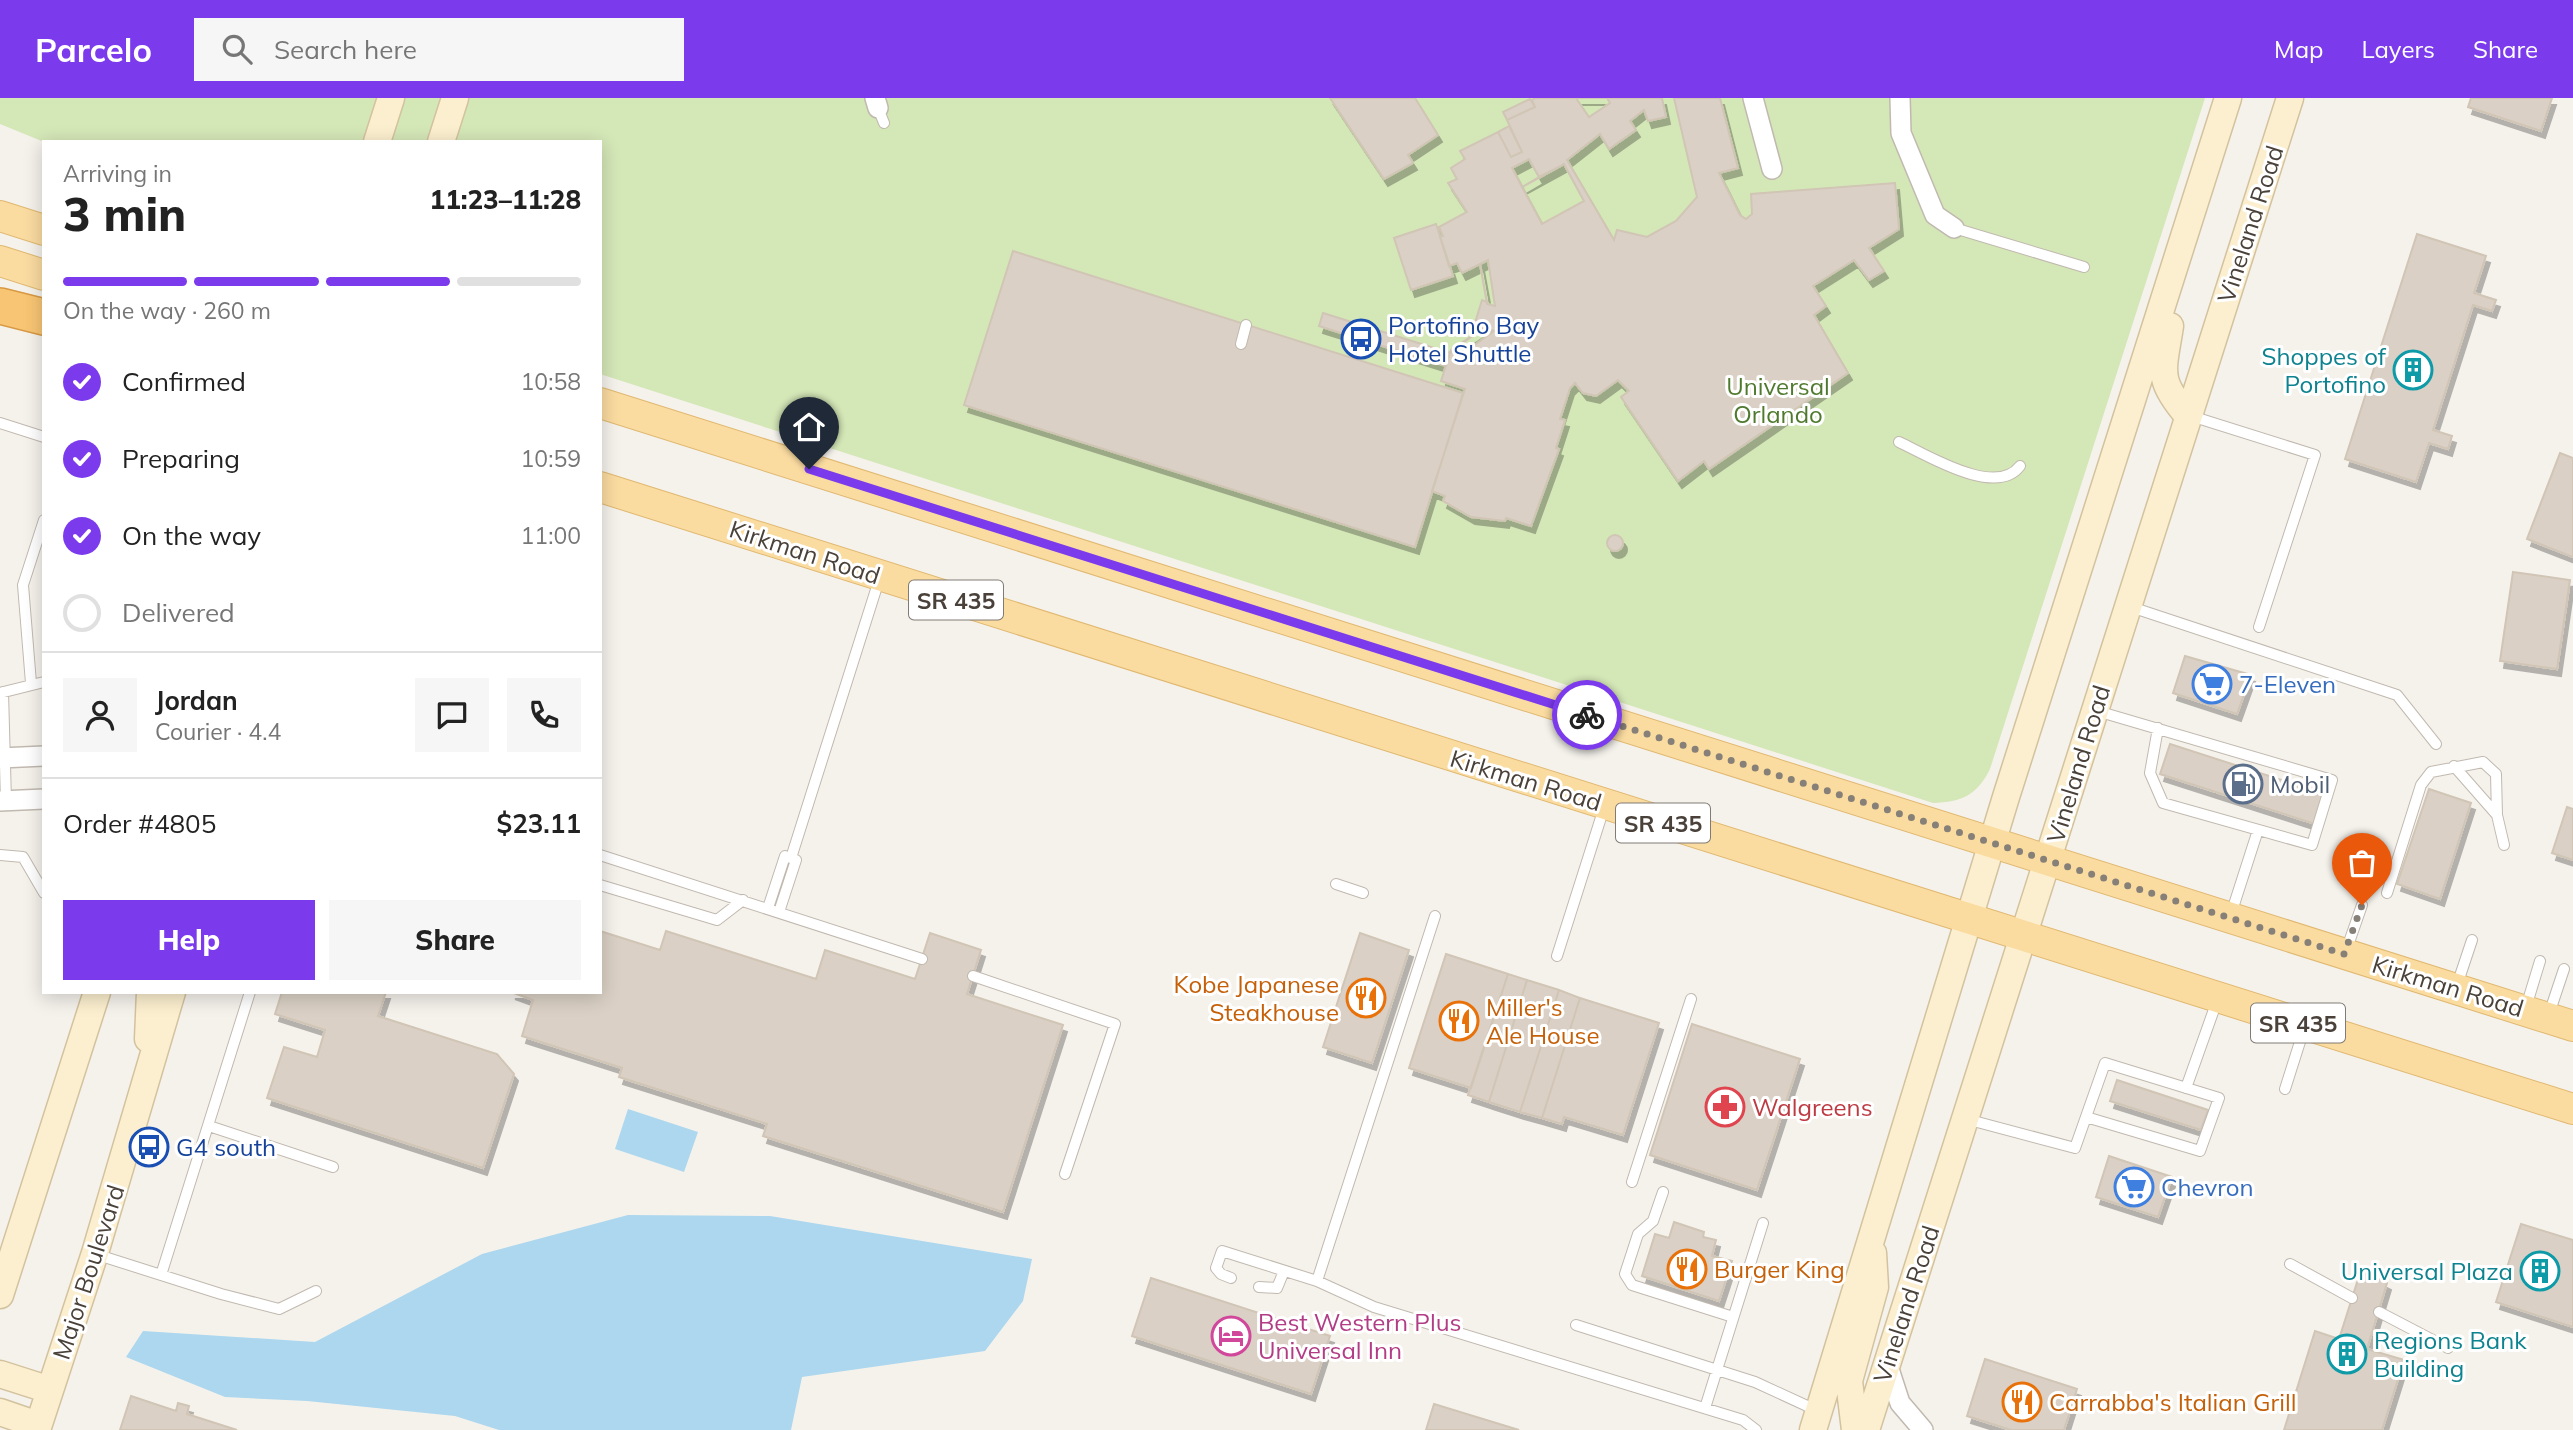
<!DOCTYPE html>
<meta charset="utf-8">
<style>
:root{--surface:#fff;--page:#f6f6f6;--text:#222;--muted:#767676;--line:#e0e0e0;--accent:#7c3aed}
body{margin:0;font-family:Mulish,sans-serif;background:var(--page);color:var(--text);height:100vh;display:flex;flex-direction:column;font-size:26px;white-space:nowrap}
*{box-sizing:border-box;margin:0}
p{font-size:23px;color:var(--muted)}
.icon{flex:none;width:38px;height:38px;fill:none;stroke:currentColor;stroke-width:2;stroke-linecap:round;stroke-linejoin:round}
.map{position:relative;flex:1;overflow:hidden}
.sheet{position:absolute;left:42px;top:42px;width:560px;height:854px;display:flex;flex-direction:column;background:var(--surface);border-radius:0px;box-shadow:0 4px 18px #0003}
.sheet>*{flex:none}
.pin{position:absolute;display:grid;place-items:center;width:60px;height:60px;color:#fff;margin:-72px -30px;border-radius:50% 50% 50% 0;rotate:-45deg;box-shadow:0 0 7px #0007}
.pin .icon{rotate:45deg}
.courier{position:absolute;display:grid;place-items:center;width:70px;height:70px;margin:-35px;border:5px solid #7c3aed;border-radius:50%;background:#fff;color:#222;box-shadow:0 2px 9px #0007}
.overview em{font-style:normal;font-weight:800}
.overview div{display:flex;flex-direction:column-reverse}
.overview{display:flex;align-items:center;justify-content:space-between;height:119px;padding:0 21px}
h1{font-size:46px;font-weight:800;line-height:52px}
.bar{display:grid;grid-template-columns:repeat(4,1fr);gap:10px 7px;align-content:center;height:84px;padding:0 21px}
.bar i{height:9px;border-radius:5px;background:var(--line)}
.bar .on{background:var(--accent)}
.bar p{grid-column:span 4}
.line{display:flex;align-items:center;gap:18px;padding:0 21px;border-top:2px solid var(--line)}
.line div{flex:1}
.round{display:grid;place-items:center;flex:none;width:74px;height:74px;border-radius:0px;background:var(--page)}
ol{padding:0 21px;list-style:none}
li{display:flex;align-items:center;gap:21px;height:77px}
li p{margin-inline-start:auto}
li .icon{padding:7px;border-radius:50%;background:var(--accent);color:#fff;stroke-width:4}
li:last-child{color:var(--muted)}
li i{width:38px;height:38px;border:4px solid var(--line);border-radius:50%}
.cta{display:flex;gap:14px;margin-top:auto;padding:14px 21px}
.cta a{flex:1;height:80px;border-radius:0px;background:var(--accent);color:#fff;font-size:28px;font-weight:800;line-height:80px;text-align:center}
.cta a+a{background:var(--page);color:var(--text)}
header{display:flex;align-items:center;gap:42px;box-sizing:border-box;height:98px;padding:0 35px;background:var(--accent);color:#fff}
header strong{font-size:33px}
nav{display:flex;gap:38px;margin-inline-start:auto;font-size:24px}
.search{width:490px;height:63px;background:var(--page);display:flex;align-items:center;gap:18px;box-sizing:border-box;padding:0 24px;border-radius:0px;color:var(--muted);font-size:26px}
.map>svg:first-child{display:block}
.green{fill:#d4e7b7}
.water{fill:#acd7ee}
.building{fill:#dad0c5;stroke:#d1c5b5;stroke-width:2;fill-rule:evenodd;filter:url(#shadow)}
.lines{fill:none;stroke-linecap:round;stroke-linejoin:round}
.lane-casing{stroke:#c1b9af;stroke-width:12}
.street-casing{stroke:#c1b9af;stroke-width:22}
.secondary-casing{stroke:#d3c29e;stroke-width:29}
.primary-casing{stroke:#e0b870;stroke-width:32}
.highway-casing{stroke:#d89944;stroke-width:38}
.lane{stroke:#fff;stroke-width:10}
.street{stroke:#fff;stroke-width:19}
.secondary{stroke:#fcefcf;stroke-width:26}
.primary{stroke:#fadba0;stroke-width:30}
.highway{stroke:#f8c574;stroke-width:35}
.done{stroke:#868078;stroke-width:7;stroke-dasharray:0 12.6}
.route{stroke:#7c3aed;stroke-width:9}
.labels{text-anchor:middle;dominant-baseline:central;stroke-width:6;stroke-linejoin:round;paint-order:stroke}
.shield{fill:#fff;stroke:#807b75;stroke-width:2}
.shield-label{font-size:23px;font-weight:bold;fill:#4a423a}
.street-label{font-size:24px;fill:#4a423a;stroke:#fff}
.transit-label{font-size:24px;fill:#164399;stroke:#fff;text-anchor:start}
.culture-label{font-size:24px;fill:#0d838f;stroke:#fff;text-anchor:end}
.park-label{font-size:24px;fill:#4f7a2e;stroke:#fff}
.shop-label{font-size:24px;fill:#366cbe;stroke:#fff;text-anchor:start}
.service-label{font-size:24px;fill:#4e5e75;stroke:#fff;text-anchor:start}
.food-label{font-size:24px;fill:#c56008;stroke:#fff;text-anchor:start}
.health-label{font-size:24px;fill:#be3a42;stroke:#fff;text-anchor:start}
.hotel-label{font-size:24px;fill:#b23c85;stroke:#fff;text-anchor:start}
</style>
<header>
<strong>Parcelo</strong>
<div class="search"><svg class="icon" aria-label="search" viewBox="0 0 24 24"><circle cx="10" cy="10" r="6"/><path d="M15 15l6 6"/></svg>Search here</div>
<nav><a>Map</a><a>Layers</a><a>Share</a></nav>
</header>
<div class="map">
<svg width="2573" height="1332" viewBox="0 0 2573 1332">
<defs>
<filter id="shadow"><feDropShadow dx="4" dy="7" stdDeviation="0" flood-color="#0004"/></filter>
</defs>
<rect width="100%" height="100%" fill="#f5f2ec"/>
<path class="green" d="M0,0H2205L1990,671C1977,697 1962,704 1933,705L600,276V44H44L0,26Z"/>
<path class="water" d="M628,1011L698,1034L684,1074L615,1051Z
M628,1117L770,1118L1032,1161L1023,1203L985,1253L802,1279L791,1332H499L455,1318L307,1303L225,1299L126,1259L143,1233L315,1244L482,1156Z"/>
<path class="building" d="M1330,0H1415L1438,37L1408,57L1413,65L1384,81Z
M1535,0H1662L1666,19L1648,23L1644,12L1630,23L1636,32L1609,51L1600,36L1567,62L1614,142L1617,132L1647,139L1676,123L1697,99L1674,0H1720L1738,70L1719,75L1740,117L1746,121L1752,116L1751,96L1895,85L1899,131L1869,150L1884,173L1869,182L1854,162L1813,188L1826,208L1814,217L1848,275L1709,371L1704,363L1678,383L1621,299L1629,293L1618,282L1596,298L1583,295L1575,285L1570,290L1560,321L1565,322L1556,350L1559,351L1531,428L1506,420L1505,423L1471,419L1443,403L1445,398L1432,393L1465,291L1441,283L1451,252L1482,231L1474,228L1482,202L1487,204L1480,166L1462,175L1457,165L1449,168L1440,139L1443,138L1439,129L1467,114L1448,85L1457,81L1451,70L1465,61L1460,53L1498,34L1511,59L1522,54L1507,22L1535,9L1532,2ZM1529,61L1539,79L1564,66L1584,103L1542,126L1512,70Z
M1576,0H1607L1610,5L1589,19Z
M2471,0H2552L2541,33L2468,9Z
M1530,1L1535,9L1507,22L1503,14Z
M1509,28L1522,54L1511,59L1498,34Z
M1529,61L1539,79L1564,66L1584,103L1542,126L1512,70Z
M1529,61L1539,79L1522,89L1512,70Z
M1564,66L1584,103L1542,126L1522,89Z
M1436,126L1453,178L1411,192L1394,140Z
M2417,136L2486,158L2474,195L2496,202L2492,213L2473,207L2433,332L2452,338L2448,351L2429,345L2416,384L2345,361Z
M1013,153L1463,295L1415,449L964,307Z
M1488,162L1495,208L1487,206L1480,166Z
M1323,215L1450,255L1446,268L1319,228Z
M1484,230L1494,233L1461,257L1450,254Z
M2560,355L2573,360V459L2527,441Z
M1607 445a8 8 0 1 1 16 0a8 8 0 1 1-16 0Z
M2513,474L2570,482L2557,571L2500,563Z
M2185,558L2251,577L2237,616L2173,595Z
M2170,646L2325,696L2315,726L2160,676Z
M2429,691L2471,705L2440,801L2397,786Z
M2567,709L2573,711V762L2552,755Z
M600,833L660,852L666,833L816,881L825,852L915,881L930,835L981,852L967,896L1063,927L1003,1114L763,1038L767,1026L619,979L622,970L522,938L533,902L511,894H600Z
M1360,835L1409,852L1372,965L1323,949Z
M1446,856L1508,876L1471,990L1409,970Z
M1508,876L1527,882L1489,1004L1468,997Z
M1527,882L1559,892L1520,1014L1489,1004Z
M1559,892L1580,900L1542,1020L1520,1014Z
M282,894H386L378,918L497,956L514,976L483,1070L267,1000L284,949L317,959L325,932L275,916Z
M1580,900L1659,925L1623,1037L1564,1019L1562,1026L1542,1020Z
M1692,926L1800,961L1757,1092L1650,1057Z
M2117,982L2208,1012L2201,1032L2110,1003Z
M2109,1058L2172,1079L2158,1119L2096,1099Z
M1674,1124L1704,1134L1703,1139L1716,1142L1712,1158L1732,1163L1719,1203L1642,1178L1655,1136L1669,1140Z
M2521,1126L2573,1142V1229L2496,1204Z
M2361,1172L2387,1185L2367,1251L2404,1262L2382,1332H2284L2315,1233L2339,1241Z
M1151,1180L1330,1238L1311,1296L1132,1238Z
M1985,1261L2077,1291L2064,1332H2011L1967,1318Z
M131,1298L176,1313L178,1305L189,1308L187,1316L237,1332H120Z
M1434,1306L1519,1332H1426Z"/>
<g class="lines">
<defs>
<path id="lane" d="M878,10L884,25
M1954,130L2084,169
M1241,246L1246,227
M2191,318L2315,357L2259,529
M0,325L44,339
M1899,344C1927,357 1996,400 2020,368
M2131,509L2397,597L2436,646
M31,585L23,487L44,422
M3,594L6,703
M0,595L44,584
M2097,613L2332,682L2312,747L2163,705L2150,675L2158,630
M2454,668L2497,717
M0,757L23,759L44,795
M600,757L922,861
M791,760L879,482
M1336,786L1363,795
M600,787L717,822L743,802
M2387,795L2421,687L2431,674L2483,664L2496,676L2497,717L2504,747
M768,810L785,758
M779,814L796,762
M2231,816L2258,732
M2346,853L2362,807
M1557,858L1604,710
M973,878L1115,926L1065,1076
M2457,887L2472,842
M2526,909L2540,863
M2549,916L2564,871
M2186,990L2217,903
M2285,991L2305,928
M1966,1021L2075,1050L2105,965L2219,1000L2200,1053L2086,1019
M209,1028L333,1069
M1632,1084L1691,901
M1663,1094L1653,1123L1638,1136L1625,1176L1632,1187L1733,1219
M95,1156L221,1196L279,1211L316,1193
M2290,1166L2352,1200
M161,1177L250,894
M1231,1180L1221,1176L1216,1170L1222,1153L1317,1183L1374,1209L1743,1322L1756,1332
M1317,1183L1435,818
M1259,1189L1277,1190L1284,1173
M2379,1214L2448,1250
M1576,1227L1755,1284L1818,1313
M1705,1310L1763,1125"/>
<path id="street" d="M875,0L878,10
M1753,0L1772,71
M1900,0L1901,35L1935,117L1954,130
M0,660L44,658
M0,703L44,701
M1887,1265L1900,1305L1923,1332"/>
<path id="secondary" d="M377,44L391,0
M441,44L455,0
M2170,228C2163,274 2156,281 2188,318
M148,941L150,894
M0,1197L97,894
M0,1276L50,1292
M0,1314L38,1327
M37,1332L95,1155L172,894
M1813,1332L2006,699L2228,0
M1855,1332L1849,1283L1875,1189L1873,1155
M1866,1332L2290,0"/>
<path id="primary" d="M0,118L44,132
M0,163L44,177
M600,305L2573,928
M600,389L2573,1011"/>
<path id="highway" d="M0,208L44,219"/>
</defs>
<use href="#lane" class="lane-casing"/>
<use href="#street" class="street-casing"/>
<use href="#secondary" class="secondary-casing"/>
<use href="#primary" class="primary-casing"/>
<use href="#highway" class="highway-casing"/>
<use href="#lane" class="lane"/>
<use href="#street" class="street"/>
<use href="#secondary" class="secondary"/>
<use href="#primary" class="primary"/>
<use href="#highway" class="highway"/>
</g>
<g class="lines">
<path class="done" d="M1587,617L2344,856L2362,807"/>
<path class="route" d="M809,371L1587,617"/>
</g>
<defs>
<symbol id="bus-ring" viewBox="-11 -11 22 22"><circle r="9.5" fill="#fff" stroke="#1a4fb4" stroke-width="1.5"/><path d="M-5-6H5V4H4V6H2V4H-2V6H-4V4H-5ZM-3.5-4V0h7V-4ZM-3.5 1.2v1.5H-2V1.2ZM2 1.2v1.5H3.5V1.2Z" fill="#1a4fb4"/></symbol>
<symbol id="building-ring" viewBox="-11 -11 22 22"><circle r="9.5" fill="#fff" stroke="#0f9aa8" stroke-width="1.5"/><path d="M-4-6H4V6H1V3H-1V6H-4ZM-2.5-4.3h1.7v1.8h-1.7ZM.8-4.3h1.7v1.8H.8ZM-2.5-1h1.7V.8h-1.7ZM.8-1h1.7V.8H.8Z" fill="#0f9aa8"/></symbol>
<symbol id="supermarket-ring" viewBox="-11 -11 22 22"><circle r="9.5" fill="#fff" stroke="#3f7fe0" stroke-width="1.5"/><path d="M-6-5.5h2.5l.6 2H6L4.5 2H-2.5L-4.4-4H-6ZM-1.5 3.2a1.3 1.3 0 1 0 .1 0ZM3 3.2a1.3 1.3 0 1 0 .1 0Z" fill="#3f7fe0"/></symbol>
<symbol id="fuel-ring" viewBox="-11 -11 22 22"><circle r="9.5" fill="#fff" stroke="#5c6f8a" stroke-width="1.5"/><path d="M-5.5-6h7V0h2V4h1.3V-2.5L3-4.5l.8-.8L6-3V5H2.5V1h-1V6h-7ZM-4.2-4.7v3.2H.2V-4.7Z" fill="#5c6f8a"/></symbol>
<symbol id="restaurant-ring" viewBox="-11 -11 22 22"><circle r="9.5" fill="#fff" stroke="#e8710a" stroke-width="1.5"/><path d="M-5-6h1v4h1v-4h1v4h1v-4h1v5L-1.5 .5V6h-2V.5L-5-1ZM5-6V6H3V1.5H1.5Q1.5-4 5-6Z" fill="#e8710a"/></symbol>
<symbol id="pharmacy-ring" viewBox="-11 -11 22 22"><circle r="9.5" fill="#fff" stroke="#e0444e" stroke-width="1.5"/><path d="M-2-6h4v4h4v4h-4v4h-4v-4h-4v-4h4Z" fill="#e0444e"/></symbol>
<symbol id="hotel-ring" viewBox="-11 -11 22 22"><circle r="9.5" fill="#fff" stroke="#d1479c" stroke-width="1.5"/><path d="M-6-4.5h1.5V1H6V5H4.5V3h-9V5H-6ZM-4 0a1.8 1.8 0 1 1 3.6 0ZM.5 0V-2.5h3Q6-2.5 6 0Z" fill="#d1479c"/></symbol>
</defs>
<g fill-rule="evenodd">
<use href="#bus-ring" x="1339" y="219" width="44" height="44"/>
<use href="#building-ring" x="2391" y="250" width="44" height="44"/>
<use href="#supermarket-ring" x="2190" y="564" width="44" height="44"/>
<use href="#fuel-ring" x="2221" y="664" width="44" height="44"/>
<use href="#restaurant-ring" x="1344" y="878" width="44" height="44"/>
<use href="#restaurant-ring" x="1437" y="901" width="44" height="44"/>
<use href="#pharmacy-ring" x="1703" y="987" width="44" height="44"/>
<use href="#bus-ring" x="127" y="1027" width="44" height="44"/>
<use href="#supermarket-ring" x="2112" y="1067" width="44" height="44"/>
<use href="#restaurant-ring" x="1665" y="1149" width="44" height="44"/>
<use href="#building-ring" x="2518" y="1151" width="44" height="44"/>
<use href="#hotel-ring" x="1209" y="1216" width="44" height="44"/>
<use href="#building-ring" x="2325" y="1234" width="44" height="44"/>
<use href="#restaurant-ring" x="2000" y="1282" width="44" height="44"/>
</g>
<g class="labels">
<g class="shield">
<rect x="909" y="482.5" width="94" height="39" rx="5"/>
<rect x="1616" y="705.5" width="94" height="39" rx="5"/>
<rect x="2251" y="905.5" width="94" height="39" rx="5"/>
</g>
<g class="shield-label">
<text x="956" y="502">SR 435</text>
<text x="1663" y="725">SR 435</text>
<text x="2298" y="925">SR 435</text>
</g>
<g class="street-label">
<text transform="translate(2250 126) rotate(-72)">Vineland Road</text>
<text transform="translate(805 454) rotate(18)">Kirkman Road</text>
<text transform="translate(2078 666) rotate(-73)">Vineland Road</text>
<text transform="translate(1526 682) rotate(17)">Kirkman Road</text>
<text transform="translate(2448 888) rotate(17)">Kirkman Road</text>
<text transform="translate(88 1174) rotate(-72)">Major Boulevard</text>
<text transform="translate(1906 1206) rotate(-72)">Vineland Road</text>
</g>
<g class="transit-label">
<text x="1388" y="227">Portofino Bay<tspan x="1388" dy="28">Hotel Shuttle</tspan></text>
<text x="176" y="1049">G4 south</text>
</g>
<g class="culture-label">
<text x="2386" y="258">Shoppes of<tspan x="2386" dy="28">Portofino</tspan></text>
<text x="2513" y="1173">Universal Plaza</text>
<text x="2374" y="1242" text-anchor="start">Regions Bank<tspan x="2374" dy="28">Building</tspan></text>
</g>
<g class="park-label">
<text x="1778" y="288">Universal<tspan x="1778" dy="28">Orlando</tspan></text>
</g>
<g class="shop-label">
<text x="2239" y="586">7-Eleven</text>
<text x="2161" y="1089">Chevron</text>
</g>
<g class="service-label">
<text x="2270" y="686">Mobil</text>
</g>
<g class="food-label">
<text x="1339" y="886" text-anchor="end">Kobe Japanese<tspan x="1339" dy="28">Steakhouse</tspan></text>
<text x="1486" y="909">Miller's<tspan x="1486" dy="28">Ale House</tspan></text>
<text x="1714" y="1171">Burger King</text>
<text x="2049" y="1304">Carrabba's Italian Grill</text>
</g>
<g class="health-label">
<text x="1752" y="1009">Walgreens</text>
</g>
<g class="hotel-label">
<text x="1258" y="1224">Best Western Plus<tspan x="1258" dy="28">Universal Inn</tspan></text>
</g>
</g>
</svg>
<div class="pin" style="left:2362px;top:807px;background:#ea580c"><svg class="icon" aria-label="bag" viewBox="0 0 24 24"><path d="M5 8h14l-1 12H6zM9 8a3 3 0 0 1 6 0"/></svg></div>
<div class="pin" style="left:809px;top:371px;background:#1f2937"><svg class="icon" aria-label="home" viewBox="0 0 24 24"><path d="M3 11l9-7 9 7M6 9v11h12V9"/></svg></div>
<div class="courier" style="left:1587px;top:617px"><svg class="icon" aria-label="bike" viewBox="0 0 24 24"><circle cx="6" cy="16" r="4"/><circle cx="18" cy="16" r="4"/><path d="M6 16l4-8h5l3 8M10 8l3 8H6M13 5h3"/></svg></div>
<section class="sheet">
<div class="overview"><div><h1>3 min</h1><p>Arriving in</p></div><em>11:23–11:28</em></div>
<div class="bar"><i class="on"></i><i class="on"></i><i class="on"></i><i></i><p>On the way · 260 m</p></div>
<ol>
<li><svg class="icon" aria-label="check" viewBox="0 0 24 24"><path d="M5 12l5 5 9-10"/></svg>Confirmed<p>10:58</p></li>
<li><svg class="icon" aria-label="check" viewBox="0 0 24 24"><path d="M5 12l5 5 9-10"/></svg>Preparing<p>10:59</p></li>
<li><svg class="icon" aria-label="check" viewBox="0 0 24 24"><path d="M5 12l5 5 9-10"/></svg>On the way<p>11:00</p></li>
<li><i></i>Delivered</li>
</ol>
<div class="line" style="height:126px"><a class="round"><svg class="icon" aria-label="person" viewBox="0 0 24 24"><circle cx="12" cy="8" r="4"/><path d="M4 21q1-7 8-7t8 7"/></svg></a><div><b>Jordan</b><p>Courier · 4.4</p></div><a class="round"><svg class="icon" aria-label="chat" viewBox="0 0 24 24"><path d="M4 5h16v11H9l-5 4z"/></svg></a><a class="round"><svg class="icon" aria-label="phone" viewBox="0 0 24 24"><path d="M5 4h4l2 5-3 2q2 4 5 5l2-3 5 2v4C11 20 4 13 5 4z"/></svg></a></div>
<div class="line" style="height:91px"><div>Order #4805</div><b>$23.11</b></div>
<div class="cta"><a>Help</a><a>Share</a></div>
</section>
</div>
